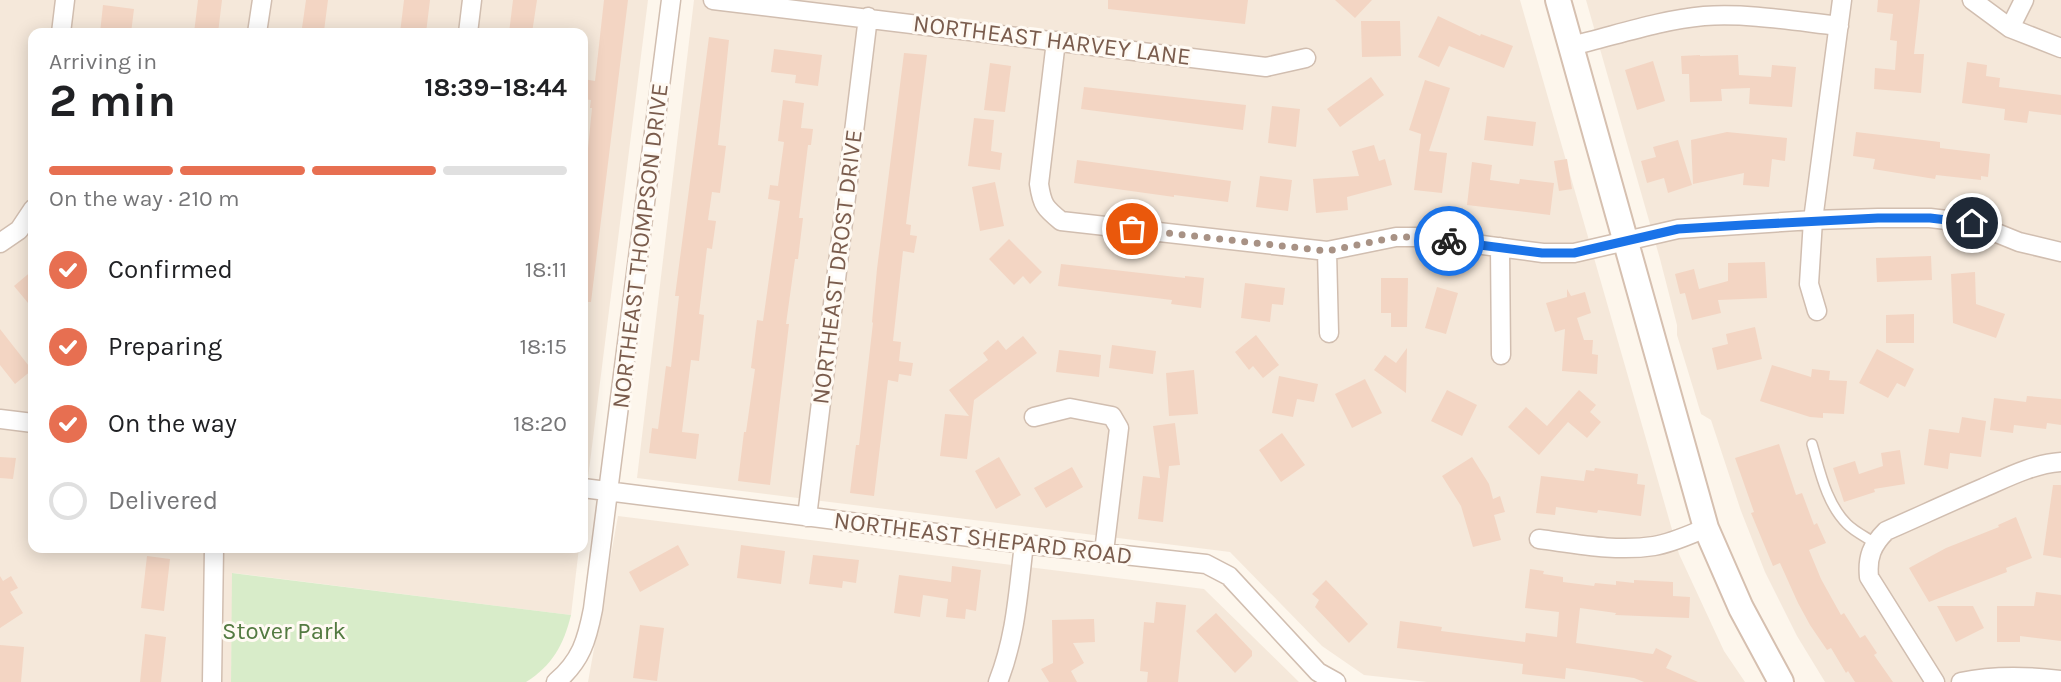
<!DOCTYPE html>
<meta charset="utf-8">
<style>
:root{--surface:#fff;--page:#f2f2f2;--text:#202124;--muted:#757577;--line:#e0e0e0;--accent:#e76f51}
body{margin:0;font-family:Karla,sans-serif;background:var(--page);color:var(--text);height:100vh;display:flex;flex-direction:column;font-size:26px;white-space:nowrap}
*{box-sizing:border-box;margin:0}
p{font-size:23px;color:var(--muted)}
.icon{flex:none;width:38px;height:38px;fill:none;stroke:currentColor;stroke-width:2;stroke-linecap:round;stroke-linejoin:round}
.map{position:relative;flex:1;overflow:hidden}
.details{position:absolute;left:28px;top:28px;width:560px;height:525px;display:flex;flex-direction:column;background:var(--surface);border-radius:14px;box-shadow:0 4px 18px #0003}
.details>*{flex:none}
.pin{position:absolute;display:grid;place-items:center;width:60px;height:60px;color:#fff;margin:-30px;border:4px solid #fff;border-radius:50%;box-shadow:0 2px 7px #0007}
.courier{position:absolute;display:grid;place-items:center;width:70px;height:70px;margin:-35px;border:5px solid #1a73e8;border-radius:50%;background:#fff;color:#222;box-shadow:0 2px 9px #0007}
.head em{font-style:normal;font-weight:700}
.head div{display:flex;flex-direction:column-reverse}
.head{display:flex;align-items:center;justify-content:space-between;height:119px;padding:0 21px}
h1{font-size:46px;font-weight:700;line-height:52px}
.bar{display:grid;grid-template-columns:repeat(4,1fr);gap:10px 7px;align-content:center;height:84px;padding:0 21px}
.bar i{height:9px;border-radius:5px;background:var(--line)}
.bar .active{background:var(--accent)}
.bar p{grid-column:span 4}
ol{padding:0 21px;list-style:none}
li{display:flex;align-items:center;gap:21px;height:77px}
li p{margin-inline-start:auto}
li .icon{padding:7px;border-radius:50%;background:var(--accent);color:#fff;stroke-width:4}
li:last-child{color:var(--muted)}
li i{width:38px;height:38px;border:4px solid var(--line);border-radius:50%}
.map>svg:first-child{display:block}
.residential{fill:#f5e8da}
.green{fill:#d8ecc9}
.building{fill:#f3d5c3}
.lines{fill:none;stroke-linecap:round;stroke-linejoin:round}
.service-casing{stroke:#d1beb0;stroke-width:12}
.minor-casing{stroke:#d1beb0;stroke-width:21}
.secondary-casing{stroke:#d6c0b0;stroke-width:28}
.service{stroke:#fff;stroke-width:9}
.minor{stroke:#fff;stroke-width:18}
.secondary{stroke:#fff;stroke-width:24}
.done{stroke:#a89285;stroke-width:7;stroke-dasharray:0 12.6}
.route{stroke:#1a73e8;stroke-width:9}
.labels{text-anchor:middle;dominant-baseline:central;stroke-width:6;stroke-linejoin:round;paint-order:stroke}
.street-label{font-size:24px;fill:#7a5c4d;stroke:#fffaf3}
.park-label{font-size:24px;fill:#537a41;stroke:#fffaf3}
</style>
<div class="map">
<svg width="2061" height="682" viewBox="0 0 2061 682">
<rect width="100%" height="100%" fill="#fdf6ec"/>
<path class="residential" d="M0,0H648L583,518V33H33V548H579L571,615L233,573L231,682H0Z
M694,0H1520L1679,554L1724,651L1745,682H1427L1364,675L1322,646L1230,552L637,478Z
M1586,0H2061V682H1825L1797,636L1765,572L1741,511L1711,420L1701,414L1677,335V325L1660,259Z
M618,516L1204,589L1299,682H588Z"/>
<path class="green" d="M232,573L571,615C564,644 552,666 526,682H231Z"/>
<path class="building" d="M198,0H222L218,33H194Z
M306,0H328L324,31L302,28Z
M404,0H430L426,33H400Z
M513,0H537L532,33H509Z
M604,0H628L591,302H583V199L592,108H590L591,100L583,99V79L595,81Z
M1108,0H1248L1245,24L1108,9Z
M1335,0H1372L1355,18Z
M1878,0H1920L1914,54H1924L1921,93L1874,89L1875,68L1895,70L1897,41L1890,40L1893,14L1877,12Z
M103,5L134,9L131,33H100Z
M1438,16L1480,36L1481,34L1513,46L1504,68L1449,46L1439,67L1418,57Z
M1361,21H1400L1401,56L1362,57Z
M709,37L729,40L718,145L726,146L720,193L712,192L708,220L716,221L712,249L707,248L699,314L704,315L699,361L691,360L682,432L699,434L696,459L649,453L652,428L658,429L666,366L671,367L679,296H675Z
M774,49L822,55L818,86L795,83L796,75L771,72Z
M904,53L927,55L906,224L911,225L910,235L917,236L914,253L903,251L893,341L901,342L899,361L913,363L911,376L899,374L898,382L888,380L874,496L850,493L856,445H859L873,323L872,322L877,269Z
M1700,55V56L1738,55L1739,75L1771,77L1772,65L1796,67L1792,107L1749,104L1750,88L1721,89L1722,101L1690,102L1689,74H1682L1681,56Z
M1653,61L1665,101L1637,110L1625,70Z
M1967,62L1987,65L1986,76L2000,78L1999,87L2061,95V115L2029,111L2027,123L2004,120L2005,109L1962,103Z
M990,63L1011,66L1005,112L984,110Z
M1371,77L1384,95L1340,127L1327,109Z
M1425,80L1450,88L1429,151L1447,153L1442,193L1414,190L1421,134L1409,130Z
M1084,87L1246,105L1243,130L1081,109Z
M783,100L804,103L801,128L813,129L811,145H808L799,218H803L798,259H795L786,324H789L770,485L738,481L744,432H746L755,369L751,368L757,320L763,321L780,201L768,199L770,185L778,186L784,142L778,141Z
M1272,106L1300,109L1296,147L1268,143Z
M1487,116L1536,122L1533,146L1484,140Z
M974,118L994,120L991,151L1002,153L1000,170L968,166Z
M1727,132L1787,138L1785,161L1772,159L1769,187L1743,185L1744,173L1693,184L1691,140Z
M1856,132L1940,142V148L1990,154L1988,177L1981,176V180L1936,175L1935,179L1873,169L1875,159L1853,156Z
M1678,140L1692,185L1668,193L1664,178L1647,183L1641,161L1656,157L1653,147Z
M1374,145L1379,161L1385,159L1392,185L1347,197L1348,210L1316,213L1313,179L1359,176L1352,151Z
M1567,159L1572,189L1559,191L1554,161Z
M1077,160L1231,181L1228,202L1174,195V197L1074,183Z
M1472,162L1492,165L1490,180L1519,184L1520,179L1554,183L1550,215L1467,205Z
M1260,176L1292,180L1288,211L1256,207Z
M995,182L1004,226L980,231L972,187Z
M1009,239L1042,272L1030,284L1023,276L1014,285L989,259Z
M1931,256L1932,280L1877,282L1876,258Z
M1765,262L1767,298L1718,300L1721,313L1692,320L1685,293L1680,294L1675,274L1694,269L1699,289L1728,281V263Z
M1061,264L1185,278V276L1204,278L1201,308L1171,304L1172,300L1058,286Z
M33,270V309L14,286Z
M1975,272L1976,304L2005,314L1996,338L1953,323L1951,274Z
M1381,278H1408L1407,327H1391V313H1381Z
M1245,283L1285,288L1283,305L1272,304L1270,322L1241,318Z
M1437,287L1458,293L1446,334L1425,328Z
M1567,289L1571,296L1585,292L1591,313L1577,318L1584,340H1593L1592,354L1598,355L1597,374L1562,371L1565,329L1555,332L1546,303L1567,297Z
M1914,314V343H1886V315Z
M1755,327L1762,359L1717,370L1712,348L1728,344L1726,334Z
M0,329L32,370L15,384L0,365Z
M1256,335L1279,365L1263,378L1253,366L1249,370L1235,352Z
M1023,336L1037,353L974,400L967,459L940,456L945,414L969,416L949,390L988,360L983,353L998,340L1006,350Z
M1112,345L1156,351L1153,374L1109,368Z
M1407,348L1406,393L1374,370L1385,355L1396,363Z
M1877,349L1914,369L1905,387L1897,383L1888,398L1859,383Z
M1059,350L1101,355L1099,377L1056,372Z
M1772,365L1811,377L1812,369L1830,371L1829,380L1847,381L1844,414L1823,413V418L1810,417L1760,401Z
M1194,370L1198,414L1169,416L1166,373Z
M1279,376L1318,384L1314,402L1297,399L1293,417L1272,413Z
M1365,379L1382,413L1352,428L1335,394Z
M1447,390L1477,405L1462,436L1431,421Z
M1579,390L1596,405L1590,412L1601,422L1587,438L1568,422L1539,455L1508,427L1526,407L1547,426Z
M2027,396L2061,399V425L2047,423L2046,429L2014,425L2013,433L1990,430L1994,398L2026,402Z
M1962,417L1986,421L1981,457L1950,453L1948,469L1924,465L1929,429L1959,433Z
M1175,423L1180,465L1169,466L1163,522L1138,519L1143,476L1160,478L1153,426Z
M1282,433L1305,465L1281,482L1259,450Z
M1779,444L1796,495L1802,493L1814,525L1817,523L1826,543L1809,550L1821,579L1841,615L1844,613L1860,638L1865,635L1877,653L1874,655L1893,682H1855L1848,671L1846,673L1831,648L1827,650L1810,625L1798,603L1780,563L1773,566L1751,513L1754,512L1735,458Z
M1900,450L1905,484L1874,489L1875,492L1844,502L1833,468L1855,461L1859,474L1883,466L1881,453Z
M0,457L16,458L13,479L0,478Z
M999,457L1021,495L996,509L975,471Z
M1472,457L1489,484L1493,499L1500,496L1505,512L1494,515L1501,540L1473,547L1461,506L1442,476Z
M1072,467L1083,487L1046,508L1034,488Z
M1595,468L1638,474L1637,484L1645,485L1641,516L1598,510L1597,513L1556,507L1555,515L1536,513L1541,476L1584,481L1586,470L1594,471Z
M2053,485H2061V558L2043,555Z
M2016,517L2032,558L2006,568L2007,572L1929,602L1909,568L1946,548L1999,527L1998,525Z
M678,545L689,565L640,592L629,572Z
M741,545L785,551L781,584L737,578Z
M813,555L859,560L856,583L843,581L842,588L809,584Z
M147,556L170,559L164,611L141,608Z
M952,566L981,570L976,611L966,609L965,619L946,617L948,599L923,595L920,617L894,613L899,575L951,582Z
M1530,569L1544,571L1543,574L1563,577V582L1594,586L1595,583L1616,585V581L1634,583V580L1673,582V596L1690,597L1689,618L1615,615L1616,613L1580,608L1576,643L1653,654L1656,648L1672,656L1666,668L1698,682H1644L1634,678L1566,668L1565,679L1522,674L1523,664L1397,648L1400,621L1442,627L1441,631L1525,642L1526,633L1557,637L1559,612L1525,608Z
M0,576L3,581L11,576L18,588L10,592L23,613L0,628Z
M1326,580L1368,624L1349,643L1315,607L1319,600L1312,594Z
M2036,592L2061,595V641L2020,636V642H1997V606H2034Z
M1156,602L1186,605L1178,682H1147L1148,672L1140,671L1144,622L1154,623Z
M1937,606H1973L1984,628L1956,642Z
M1216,613L1252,651V656L1235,673L1196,631Z
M1094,619L1095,642L1073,643L1084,663L1071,671L1077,682H1049L1041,669L1053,663L1052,620Z
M640,625L664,628L657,681L633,678Z
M145,634L166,637L161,682H140Z
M0,645L24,647L21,682H0Z"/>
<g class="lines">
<defs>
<path id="service" d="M1812,444C1820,471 1826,503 1847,524C1855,532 1866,537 1875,543"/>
<path id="minor" d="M713,0L1266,67L1306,58
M1972,0L2010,28L2061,48
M2010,28L2024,0
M61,33L65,0
M257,33L262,0
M468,33L472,0
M1056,41L1039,184C1042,205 1045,208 1061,221L1327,251L1396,237H1422L1543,253H1574L1678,229L1813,220L1878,218H1930L1972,223L2019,242L2061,252
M1571,46C1614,36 1659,20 1704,16C1749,13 1794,21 1839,26
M0,243L19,230L33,209
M1500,247L1501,355
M1327,251L1329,333
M1817,311L1809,284L1813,220L1842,0
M1034,417L1070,408L1112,416L1119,428L1104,552
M0,419L33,423
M583,488L1024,544L1206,564L1229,576L1318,672L1336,682
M807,517L868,17
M1539,539C1577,544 1616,552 1654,546C1672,543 1689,535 1706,528
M212,682L214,548
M556,682C581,661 587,640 593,609L671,0
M998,682C1016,636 1018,593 1024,544
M1935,682L1869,577C1867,557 1872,545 1886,531C1918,517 1950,502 1983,488C2008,477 2033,464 2061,462
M1961,682C1994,675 2027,676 2061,680"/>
<path id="secondary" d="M1558,0L1706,528L1741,608L1781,682"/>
</defs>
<use href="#service" class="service-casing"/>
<use href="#minor" class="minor-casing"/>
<use href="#secondary" class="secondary-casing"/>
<use href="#service" class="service"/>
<use href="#minor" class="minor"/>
<use href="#secondary" class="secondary"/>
</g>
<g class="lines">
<path class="done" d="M1132,229L1327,251L1396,237H1422L1449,241"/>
<path class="route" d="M1449,241L1542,253H1574L1678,229L1744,225L1878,218H1930L1972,223"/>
</g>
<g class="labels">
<g class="street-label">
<text transform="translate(1052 40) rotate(7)">NORTHEAST HARVEY LANE</text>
<text transform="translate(640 246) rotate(-83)">NORTHEAST THOMPSON DRIVE</text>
<text transform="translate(837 267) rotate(-83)">NORTHEAST DROST DRIVE</text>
<text transform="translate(983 538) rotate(7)">NORTHEAST SHEPARD ROAD</text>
</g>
<g class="park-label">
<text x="284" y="631">Stover Park</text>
</g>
</g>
</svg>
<div class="pin" style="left:1132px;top:229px;background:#ea580c"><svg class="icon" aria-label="bag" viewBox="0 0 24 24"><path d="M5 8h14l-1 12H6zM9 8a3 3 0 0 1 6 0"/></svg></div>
<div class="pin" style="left:1972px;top:223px;background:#1f2937"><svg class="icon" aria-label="home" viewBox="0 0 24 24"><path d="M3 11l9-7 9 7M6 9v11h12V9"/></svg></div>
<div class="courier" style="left:1449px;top:241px"><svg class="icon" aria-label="bike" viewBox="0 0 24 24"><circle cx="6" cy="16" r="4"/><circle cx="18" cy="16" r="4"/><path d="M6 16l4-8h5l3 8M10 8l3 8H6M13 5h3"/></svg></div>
<section class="details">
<div class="head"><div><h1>2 min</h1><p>Arriving in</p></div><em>18:39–18:44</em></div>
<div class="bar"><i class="active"></i><i class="active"></i><i class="active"></i><i></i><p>On the way · 210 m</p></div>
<ol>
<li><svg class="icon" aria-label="check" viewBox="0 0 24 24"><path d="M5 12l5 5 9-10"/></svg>Confirmed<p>18:11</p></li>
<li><svg class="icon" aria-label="check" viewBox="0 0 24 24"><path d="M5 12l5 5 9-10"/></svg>Preparing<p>18:15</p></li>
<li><svg class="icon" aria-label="check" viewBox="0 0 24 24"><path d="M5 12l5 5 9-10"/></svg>On the way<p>18:20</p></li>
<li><i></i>Delivered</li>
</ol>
</section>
</div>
